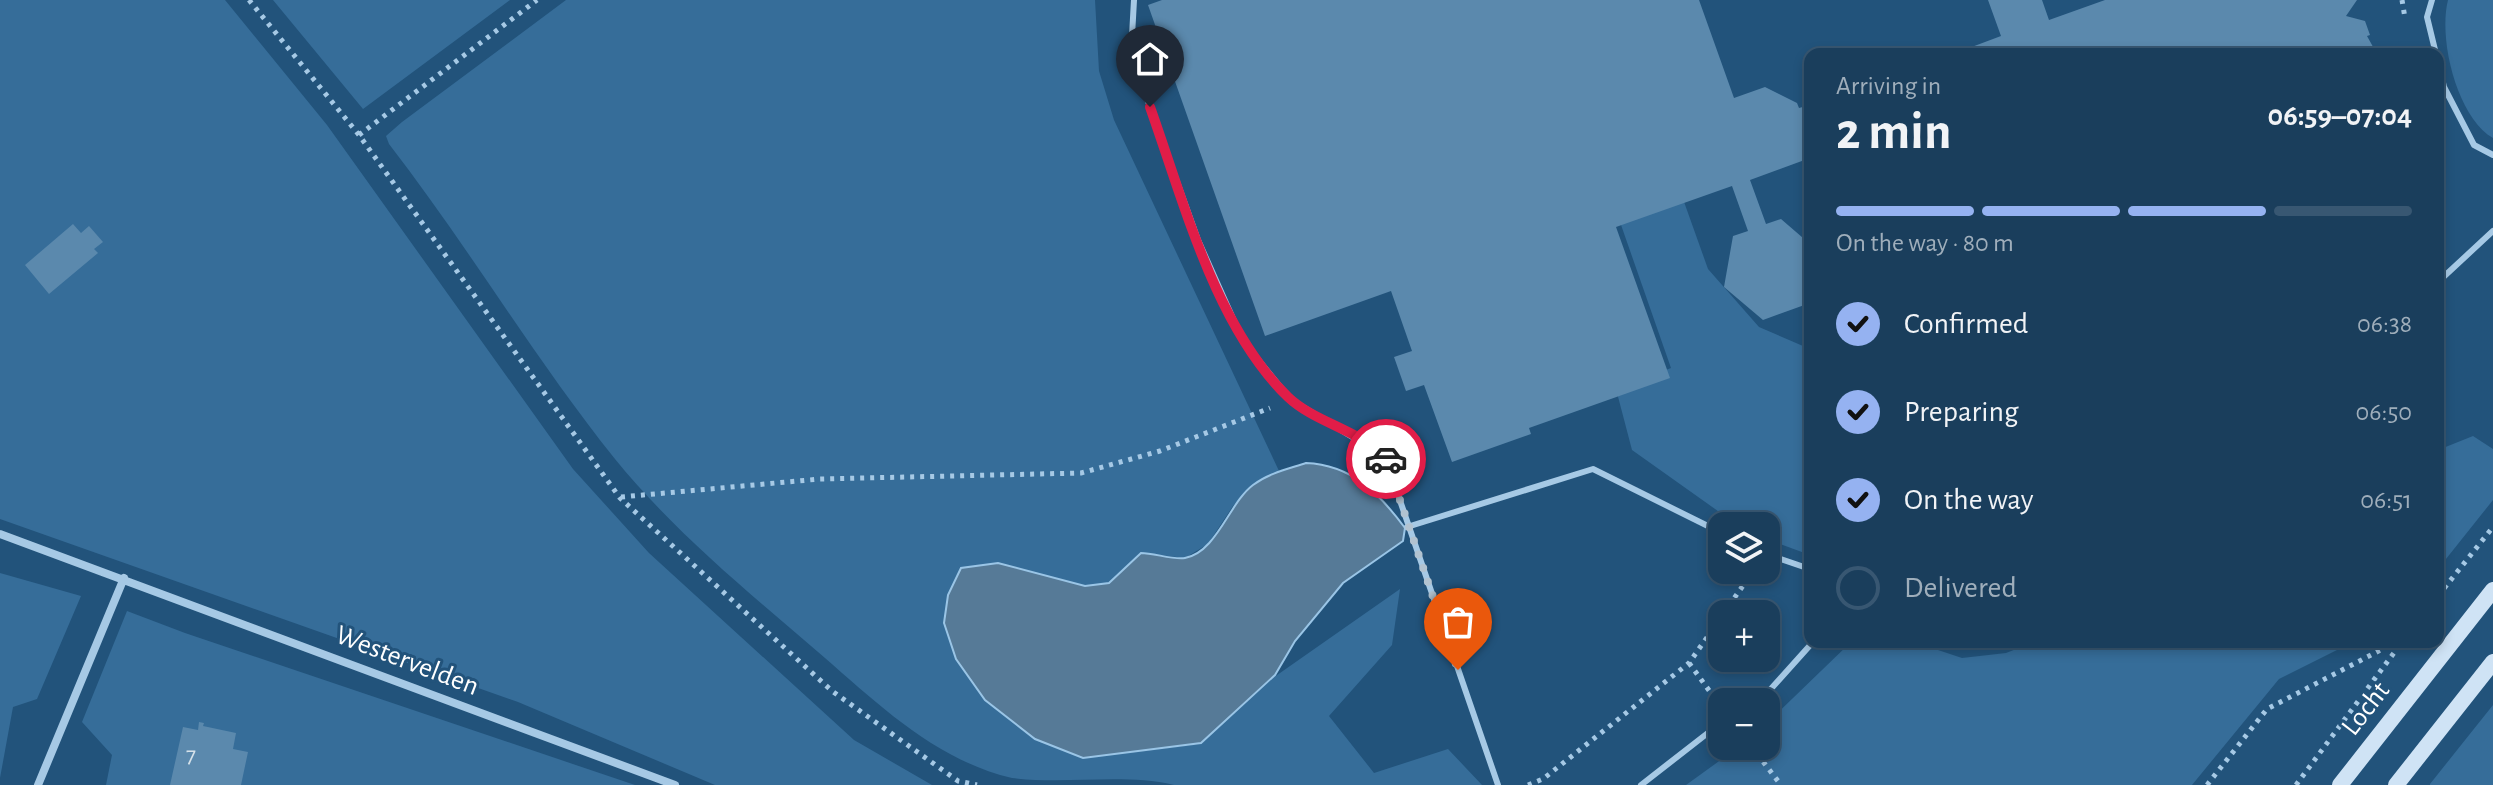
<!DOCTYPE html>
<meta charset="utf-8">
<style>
:root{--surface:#1a3e5c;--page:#234562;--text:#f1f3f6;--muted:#9faebb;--line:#385772;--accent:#95b2f1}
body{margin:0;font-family:"Alegreya Sans",sans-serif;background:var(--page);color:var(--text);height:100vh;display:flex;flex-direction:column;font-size:30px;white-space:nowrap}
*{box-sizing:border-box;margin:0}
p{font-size:26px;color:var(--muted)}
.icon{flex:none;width:44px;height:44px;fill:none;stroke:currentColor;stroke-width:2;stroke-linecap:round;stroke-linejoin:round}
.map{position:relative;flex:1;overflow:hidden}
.panel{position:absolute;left:1804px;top:48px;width:640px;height:600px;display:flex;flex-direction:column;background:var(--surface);border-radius:16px;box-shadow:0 4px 12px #0003,0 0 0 2px var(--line)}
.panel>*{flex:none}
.tools{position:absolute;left:1708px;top:512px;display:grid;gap:16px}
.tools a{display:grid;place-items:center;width:72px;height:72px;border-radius:16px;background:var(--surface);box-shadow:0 4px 12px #0003,0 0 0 2px var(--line);font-size:40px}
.pin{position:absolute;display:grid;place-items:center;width:68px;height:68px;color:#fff;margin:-82px -34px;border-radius:50% 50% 50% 0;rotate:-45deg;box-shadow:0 0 8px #0007}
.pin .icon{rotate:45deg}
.courier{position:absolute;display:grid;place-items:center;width:80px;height:80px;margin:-40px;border:6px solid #e11d48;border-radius:50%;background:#fff;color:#222;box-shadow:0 2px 10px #0007}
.summary em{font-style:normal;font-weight:700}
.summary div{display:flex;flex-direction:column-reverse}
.summary{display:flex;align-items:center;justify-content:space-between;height:136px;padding:0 32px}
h1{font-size:52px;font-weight:700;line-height:60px}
.bar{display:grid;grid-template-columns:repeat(4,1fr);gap:12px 8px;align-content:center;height:96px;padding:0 32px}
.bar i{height:10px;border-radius:6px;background:var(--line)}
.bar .current{background:var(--accent)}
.bar p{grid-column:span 4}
ol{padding:0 32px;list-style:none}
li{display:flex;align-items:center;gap:24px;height:88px}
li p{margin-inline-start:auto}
li .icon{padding:8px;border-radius:50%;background:var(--accent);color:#111;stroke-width:4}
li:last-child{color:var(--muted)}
li i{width:44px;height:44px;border:4px solid var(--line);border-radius:50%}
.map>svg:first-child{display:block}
.green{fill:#366d99}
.water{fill:#567a97;stroke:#9ac5e6;stroke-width:2}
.building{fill:#5b89ad}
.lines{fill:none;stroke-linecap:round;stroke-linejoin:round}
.path{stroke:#a6c9e5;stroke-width:5;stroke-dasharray:4 6;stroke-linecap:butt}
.service{stroke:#a6c9e5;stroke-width:6}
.minor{stroke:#a6c9e5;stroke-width:8}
.secondary{stroke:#cfe3f5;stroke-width:16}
.done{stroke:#b2c3d1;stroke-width:8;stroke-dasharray:0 14.4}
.route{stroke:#e11d48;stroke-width:10}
.labels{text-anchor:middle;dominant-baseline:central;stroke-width:6;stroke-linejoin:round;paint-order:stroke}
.number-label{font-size:24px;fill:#d6e2ea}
.street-label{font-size:28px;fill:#fff;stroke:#22537b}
</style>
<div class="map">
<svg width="2493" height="785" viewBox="0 0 2493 785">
<rect width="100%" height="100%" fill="#22537b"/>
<path class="green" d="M0,0H225L327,125L573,469L649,553L854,740L932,785H715L518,702L0,519Z
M273,0H510L363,109Z
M566,0H1095L1099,71L1114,120L1279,471L1253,485L1233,506L1208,544L1185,558L1141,553L1109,583L1085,586L998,563L985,700L1035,739L1083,758L1200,744L1270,680L1400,589L1392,645L1329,716L1374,773L1448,749L1482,785H1174C1122,773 1066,785 1012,778C938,761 880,706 825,658C752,595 676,534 615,459C534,358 468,246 389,144L386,136L402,122Z
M2448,0H2493V138C2457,117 2438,39 2448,0Z
M1683,199L1708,269L1759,327L1810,349V555L1766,539V526H1739L1632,450L1616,389L1671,368L1620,222Z
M2473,436L2493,449V500L2438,569V450Z
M0,573L81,596L37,699L13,707L0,778Z
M127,611L185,633L635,785H106L112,755L82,722Z
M1851,642H1914L1962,658L2006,653L2034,642H2353L2279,679L2192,785H1686L1740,746H1766V724Z
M2493,705V785H2430V784Z"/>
<path class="water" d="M1306,463C1352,465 1379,493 1405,528L1403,541L1343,583L1295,641L1275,675L1201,743L1083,758L1035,739L985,700L956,659L944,623L948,595L961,568L998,563L1085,586L1109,583L1141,553C1154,553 1173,560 1185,558C1217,552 1229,503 1253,485C1269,473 1288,469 1306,463Z"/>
<path class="building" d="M1162,0H1699L1734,98L1765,87L1797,103L1799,108L1810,105V158L1750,180L1766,224L1781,219L1810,244V303L1763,320L1724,287L1733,236L1748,231L1732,186L1616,227L1670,378L1529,428L1531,434L1452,462L1424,385L1406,391L1394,357L1412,351L1391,291L1265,336L1148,5Z
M1988,0H2042L2049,20L2105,0H2357L2346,16L2365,21L2370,35L2367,36L2377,54H1953L2001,36Z
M73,224L81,233L89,226L103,242L94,249L98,253L49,294L25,265Z
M199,722L204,723L203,726L236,733L233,749L248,752L241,785H170L183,727L198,730Z"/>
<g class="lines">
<path class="path" d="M249,0L359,135L620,498L832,691L958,781L977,785
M2402,0L2405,18
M359,135L537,0
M621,497L820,479L1081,473L1160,451L1270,408
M2438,596L2493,527
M1723,614L1754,570
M1689,663L1719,704
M1751,746L1781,785
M1528,785L1543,779L1689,663L1722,616
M2207,785L2267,709L2396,642
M2296,785L2402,642"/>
<path class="service" d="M1134,0L1131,54L1198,240L1243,341L1290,399L1385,457L1498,785
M2432,0L2427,17L2436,54
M2438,61L2444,87L2474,145L2493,155
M2438,282L2493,231
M1407,527L1593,469L1722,533
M1766,554L1810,569
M1752,702L1769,691L1813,642
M1641,785L1722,722"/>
<path class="minor" d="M0,534L675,785
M38,785L124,578"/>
<path class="secondary" d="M2340,785L2493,590
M2396,785L2493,662"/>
</g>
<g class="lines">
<path class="done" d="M1386,459L1458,670"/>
<path class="route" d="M1150,107C1184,202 1215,326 1288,397C1315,423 1363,431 1386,459"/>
</g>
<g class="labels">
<g class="number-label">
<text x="191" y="755">7</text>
</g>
<g class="street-label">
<text transform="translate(407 661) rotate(21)">Westervelden</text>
<text transform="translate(2366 709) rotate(-52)">Locht</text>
</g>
</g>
</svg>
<div class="tools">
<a><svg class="icon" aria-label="layers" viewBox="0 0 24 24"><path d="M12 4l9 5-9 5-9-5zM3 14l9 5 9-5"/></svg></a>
<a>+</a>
<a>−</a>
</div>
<div class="pin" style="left:1458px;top:670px;background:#ea580c"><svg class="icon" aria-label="bag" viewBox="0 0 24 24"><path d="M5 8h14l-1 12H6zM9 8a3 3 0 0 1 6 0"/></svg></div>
<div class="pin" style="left:1150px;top:107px;background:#1f2937"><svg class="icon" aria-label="home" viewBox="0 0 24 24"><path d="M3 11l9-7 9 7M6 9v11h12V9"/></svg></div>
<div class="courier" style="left:1386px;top:459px"><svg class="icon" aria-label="car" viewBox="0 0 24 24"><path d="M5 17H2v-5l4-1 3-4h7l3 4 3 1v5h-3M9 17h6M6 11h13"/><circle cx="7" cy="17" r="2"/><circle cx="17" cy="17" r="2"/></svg></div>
<section class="panel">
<div class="summary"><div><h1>2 min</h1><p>Arriving in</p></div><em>06:59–07:04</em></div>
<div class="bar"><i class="current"></i><i class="current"></i><i class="current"></i><i></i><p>On the way · 80 m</p></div>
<ol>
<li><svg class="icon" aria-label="check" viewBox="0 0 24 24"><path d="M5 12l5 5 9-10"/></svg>Confirmed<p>06:38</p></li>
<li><svg class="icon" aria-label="check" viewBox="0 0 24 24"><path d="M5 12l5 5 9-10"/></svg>Preparing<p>06:50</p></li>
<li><svg class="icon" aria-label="check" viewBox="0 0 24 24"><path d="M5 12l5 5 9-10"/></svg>On the way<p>06:51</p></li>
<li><i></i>Delivered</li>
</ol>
</section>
</div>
